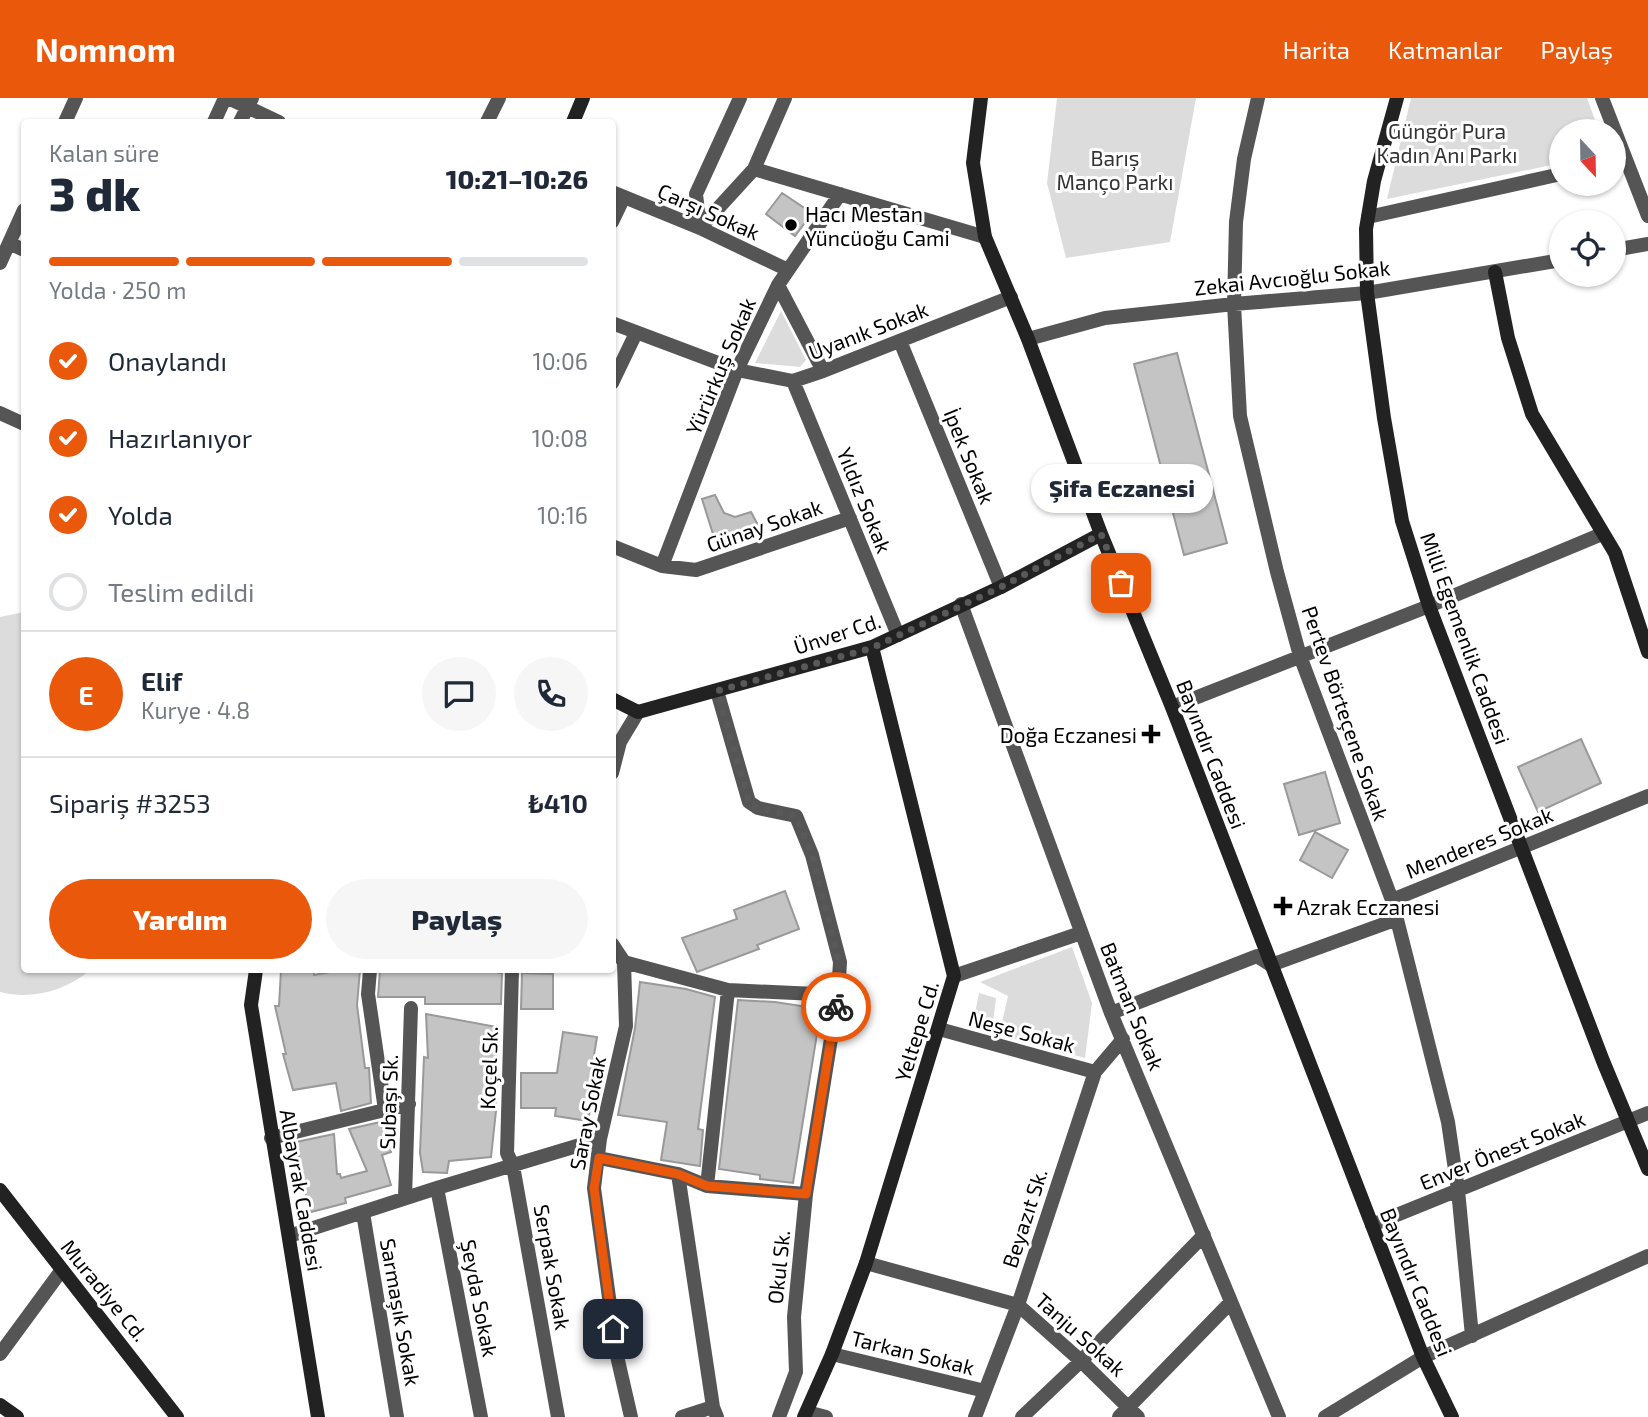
<!DOCTYPE html>
<html lang="tr">
<meta charset="utf-8">
<style>
:root{--surface:#fff;--page:#f6f6f7;--text:#1f2937;--muted:#747a83;--line:#e0e1e3;--accent:#ea580c}
body{margin:0;font-family:"Exo 2",sans-serif;background:var(--page);color:var(--text);height:100vh;display:flex;flex-direction:column;font-size:26px;white-space:nowrap}
*{box-sizing:border-box;margin:0}
p{font-size:23px;color:var(--muted)}
.icon{flex:none;width:38px;height:38px;fill:none;stroke:currentColor;stroke-width:2;stroke-linecap:round;stroke-linejoin:round}
.map{position:relative;flex:1;overflow:hidden}
.details{position:absolute;left:21px;top:21px;width:595px;height:854px;display:flex;flex-direction:column;background:var(--surface);border-radius:7px;box-shadow:0 2px 5px #0004}
.details>*{flex:none}
.needle{width:46px;rotate:158deg}
.tools{position:absolute;left:1549px;top:21px;display:grid;gap:14px}
.tools a{display:grid;place-items:center;width:77px;height:77px;border-radius:50%;background:var(--surface);box-shadow:0 2px 5px #0004;font-size:35px}
.pin{position:absolute;display:grid;place-items:center;width:60px;height:60px;color:#fff;margin:-30px;border-radius:14px;box-shadow:0 4px 10px #0006}
.courier{position:absolute;display:grid;place-items:center;width:70px;height:70px;margin:-35px;border:5px solid #ea580c;border-radius:50%;background:#fff;color:#222;box-shadow:0 2px 9px #0007}
.bubble{position:absolute;height:49px;border-radius:24px;background:var(--surface);box-shadow:0 2px 5px #0004;font-size:23px;font-weight:800;line-height:49px;text-align:center}
.overview em{font-style:normal;font-weight:800}
.overview div{display:flex;flex-direction:column-reverse}
.overview{display:flex;align-items:center;justify-content:space-between;height:119px;padding:0 28px}
h1{font-size:46px;font-weight:800;line-height:52px}
.bar{display:grid;grid-template-columns:repeat(4,1fr);gap:10px 7px;align-content:center;height:84px;padding:0 28px}
.bar i{height:9px;border-radius:5px;background:var(--line)}
.bar .on{background:var(--accent)}
.bar p{grid-column:span 4}
.line{display:flex;align-items:center;gap:18px;padding:0 28px;border-top:2px solid var(--line)}
.line div{flex:1}
.round{display:grid;place-items:center;flex:none;width:74px;height:74px;border-radius:37px;background:var(--page)}
ol{padding:0 28px;list-style:none}
li{display:flex;align-items:center;gap:21px;height:77px}
li p{margin-inline-start:auto}
li .icon{padding:7px;border-radius:50%;background:var(--accent);color:#fff;stroke-width:4}
li:last-child{color:var(--muted)}
li i{width:38px;height:38px;border:4px solid var(--line);border-radius:50%}
.cta{display:flex;gap:14px;margin-top:auto;padding:14px 28px}
.cta a{flex:1;height:80px;border-radius:42px;background:var(--accent);color:#fff;font-size:28px;font-weight:800;line-height:80px;text-align:center}
.cta a+a{background:var(--page);color:var(--text)}
header{display:flex;align-items:center;gap:42px;box-sizing:border-box;height:98px;padding:0 35px;background:var(--accent);color:#fff}
header strong{font-size:33px}
nav{display:flex;gap:38px;margin-inline-start:auto;font-size:24px}
.map>svg:first-child{display:block}
.green{fill:#dcdcdc}
.building{fill:#c4c4c4;stroke:#999;stroke-width:2}
.lines{fill:none;stroke-linecap:round;stroke-linejoin:round}
.street{stroke:#555;stroke-width:14}
.secondary{stroke:#222;stroke-width:14}
.done{stroke:#595959;stroke-width:7;stroke-dasharray:0 12.6}
.route{stroke:#ea580c;stroke-width:9}
.poi-dot{fill:#000;stroke:#fff;stroke-width:2.5}
.labels{text-anchor:middle;dominant-baseline:central;stroke-width:6;stroke-linejoin:round;paint-order:stroke}
.park-label{font-size:21px;fill:#333;stroke:#fff}
.street-label{font-size:21px;fill:#000;stroke:#fff}
.poi-label{font-size:21px;fill:#000;stroke:#fff;text-anchor:start}
</style>
<header>
<strong>Nomnom</strong>
<nav><a>Harita</a><a>Katmanlar</a><a>Paylaş</a></nav>
</header>
<div class="map">
<svg width="1648" height="1319" viewBox="0 0 1648 1319">
<rect width="100%" height="100%" fill="#fff"/>
<path class="green" d="M1057,0H1196L1170,144L1066,160L1047,85Z
M1411,0H1587L1599,33H1561V65L1387,101Z
M781,213L806,262L800,269L755,265Z
M24,514V872H90C66,893 31,902 0,894V519Z
M1072,849L1092,905L1085,960L999,937L1008,898L980,884Z
M979,895L996,900L993,924L974,920Z"/>
<path class="building" d="M782,95L812,115L795,138L766,116Z
M1177,255L1227,445L1184,457L1134,266Z
M715,397L724,415L735,419L751,414L758,427L725,442L713,436L702,401Z
M1581,641L1601,685L1538,714L1518,669Z
M1325,674L1340,725L1299,737L1284,686Z
M1315,734L1348,752L1332,780L1300,762Z
M785,793L799,831L757,847L759,851L697,874L682,840L737,821L734,812Z
M281,872H314V877L340,872H360L357,907L365,970H369L371,1005L341,1013L336,985L293,992L283,956H286L275,908H279Z
M380,872H499V875H502L501,906H425V899H378Z
M522,875L553,876V911H521Z
M640,884L686,891L715,899L698,1031L703,1032L700,1068L661,1062L667,1024L618,1017L635,930Z
M738,902L775,904L821,911L793,1085L760,1081V1077L719,1071Z
M426,916L497,929L496,1013L491,1059L449,1063L447,1075L423,1074L420,1055L424,959L428,960Z
M563,934L597,939L589,988L594,989L588,1023L555,1018L556,1010H521V975H557Z
M385,1023L391,1054L382,1057L391,1087L345,1100L346,1105L311,1114L301,1081L303,1080L296,1044L334,1036L337,1076H340L341,1080L367,1073L349,1031Z"/>
<g class="lines">
<path class="street" d="M228,0L279,24
M1258,0L1244,61L1236,124L1234,206L1240,318L1277,474L1300,558L1392,802L1407,861L1448,1024L1458,1092L1472,1238
M1602,0L1648,118
M65,24L76,0
M214,24L225,0
M240,24L252,0
M487,24L499,0
M754,71L985,139
M612,94L700,130L788,172
M1368,119L1561,76
M612,124L624,99
M700,130L754,71L785,0
M700,130L696,96L740,0
M9,145L24,152
M1614,152L1648,146
M0,165L24,112
M778,187L823,273
M612,225L737,272L793,283L823,273L1011,199
M1028,241L1105,220L1234,206L1367,195L1561,162
M900,243L1001,489
M793,283L898,537
M612,285L636,235
M0,315L24,326
M612,448L662,468L696,472L850,420
M662,468L737,272L778,187L840,96
M961,506L1111,915L1279,1319
M717,593L749,704L758,710L796,718L812,757L840,864L838,897L806,1096L794,1219L796,1274L779,1319
M1172,609L1429,508L1602,436
M612,675L620,644L638,614
M612,846L624,864L626,928L600,1041L594,1090L617,1258L631,1319
M624,864L728,892L838,897
M370,872L368,896L385,1012
M512,872L507,1055L513,1068L558,1319
M954,878L1081,835
M1111,915L1257,858L1271,867L1392,823V802L1648,698
M939,931L1095,974
M271,1040L409,1006
M599,1060L678,1076L707,1088L806,1096
M678,1076L713,1309
M707,1088L728,892
M437,1090L481,1319
M405,1100L411,910
M363,1115L397,1319
M1372,1127L1648,1015
M289,1138L437,1090L600,1041
M866,1165L1018,1207L1081,1263L1138,1319
M0,1256L61,1173
M832,1256L985,1293
M807,1314L826,1319
M682,1319L713,1309L717,1319
M975,1319L1018,1207L1095,974L1123,941
M1022,1319L1081,1263L1204,1137
M1119,1319L1231,1204
M1325,1319L1423,1259L1648,1158"/>
<path class="secondary" d="M981,0L973,65L985,139L1028,241L1101,436L1172,609L1423,1259L1452,1319
M1397,0L1374,83L1366,131L1367,195L1384,320L1402,423L1429,508L1603,963L1648,1071
M573,24L583,0
M1495,174L1508,240L1532,316L1615,455L1648,554
M612,601L638,614L872,549L1001,489L1101,436
M256,872L251,907L318,1319
M0,1092L177,1319
M0,1307L17,1319
M804,1319L832,1256L866,1165L954,878L872,549"/>
</g>
<g class="lines">
<path class="done" d="M836,909L839,864L812,757L796,718L758,710L749,704L717,593L872,550L1001,489L1101,436L1121,485"/>
<path class="route" d="M613,1231L594,1090L599,1060L678,1076L707,1088L806,1096L836,909"/>
</g>
<g class="poi-dot">
<circle cx="791" cy="127" r="7"/>
<path d="M1147.5 625.5h7v7h7v7h-7v7h-7v-7h-7v-7h7z"/>
<path d="M1279.5 797.5h7v7h7v7h-7v7h-7v-7h-7v-7h7z"/>
</g>
<g class="labels">
<g class="park-label">
<text x="1447" y="32">Güngör Pura<tspan x="1447" dy="24">Kadın Anı Parkı</tspan></text>
<text x="1115" y="59">Barış<tspan x="1115" dy="24">Manço Parkı</tspan></text>
</g>
<g class="street-label">
<text transform="translate(709 113) rotate(24)">Çarşı Sokak</text>
<text transform="translate(1292 179) rotate(-6)">Zekai Avcıoğlu Sokak</text>
<text transform="translate(868 232) rotate(-21)">Uyanık Sokak</text>
<text transform="translate(720 268) rotate(-67)">Yürürkuş Sokak</text>
<text transform="translate(970 358) rotate(68)">İpek Sokak</text>
<text transform="translate(865 402) rotate(68)">Yıldız Sokak</text>
<text transform="translate(764 427) rotate(-19)">Günay Sokak</text>
<text transform="translate(837 535) rotate(-18)">Ünver Cd.</text>
<text transform="translate(1466 540) rotate(70)">Milli Egemenlik Caddesi</text>
<text transform="translate(1346 615) rotate(71)">Pertev Börteçene Sokak</text>
<text transform="translate(1212 656) rotate(69)">Bayındır Caddesi</text>
<text transform="translate(1479 744) rotate(-22)">Menderes Sokak</text>
<text transform="translate(1133 908) rotate(68)">Batman Sokak</text>
<text transform="translate(916 933) rotate(-73)">Yeltepe Cd.</text>
<text transform="translate(1022 933) rotate(15)">Neşe Sokak</text>
<text transform="translate(488 970) rotate(-88)">Koçel Sk.</text>
<text transform="translate(388 1004) rotate(-88)">Subaşı Sk.</text>
<text transform="translate(587 1015) rotate(-79)">Saray Sokak</text>
<text transform="translate(1502 1052) rotate(-22)">Enver Önest Sokak</text>
<text transform="translate(302 1092) rotate(80)">Albayrak Caddesi</text>
<text transform="translate(1024 1120) rotate(-72)">Beyazıt Sk.</text>
<text transform="translate(553 1169) rotate(80)">Serpak Sokak</text>
<text transform="translate(778 1169) rotate(-84)">Okul Sk.</text>
<text transform="translate(1417 1184) rotate(68)">Bayındır Caddesi</text>
<text transform="translate(105 1192) rotate(51)">Muradiye Cd.</text>
<text transform="translate(480 1200) rotate(79)">Şeyda Sokak</text>
<text transform="translate(401 1214) rotate(80)">Sarmaşık Sokak</text>
<text transform="translate(1081 1236) rotate(42)">Tanju Sokak</text>
<text transform="translate(913 1254) rotate(14)">Tarkan Sokak</text>
</g>
<g class="poi-label">
<text x="805" y="115">Hacı Mestan<tspan x="805" dy="24">Yüncüoğu Cami</tspan></text>
<text x="1137" y="636" text-anchor="end">Doğa Eczanesi</text>
<text x="1297" y="808">Azrak Eczanesi</text>
</g>
</g>
</svg>
<div class="tools">
<a><svg class="needle" viewBox="-14 -14 28 28"><path d="M0-13l5 13h-10z" fill="#e53935"/><path d="M0 13l5-13h-10z" fill="#747a83"/></svg></a>
<a><svg class="icon" aria-label="locate" viewBox="0 0 24 24"><circle cx="12" cy="12" r="6"/><path d="M12 2v4M12 18v4M2 12h4M18 12h4"/></svg></a>
</div>
<div class="pin" style="left:1121px;top:485px;background:#ea580c"><svg class="icon" aria-label="bag" viewBox="0 0 24 24"><path d="M5 8h14l-1 12H6zM9 8a3 3 0 0 1 6 0"/></svg></div>
<div class="pin" style="left:613px;top:1231px;background:#1f2937"><svg class="icon" aria-label="home" viewBox="0 0 24 24"><path d="M3 11l9-7 9 7M6 9v11h12V9"/></svg></div>
<div class="courier" style="left:836px;top:909px"><svg class="icon" aria-label="bike" viewBox="0 0 24 24"><circle cx="6" cy="16" r="4"/><circle cx="18" cy="16" r="4"/><path d="M6 16l4-8h5l3 8M10 8l3 8H6M13 5h3"/></svg></div>
<div class="bubble" style="left:1031px;top:366px;width:182px">Şifa Eczanesi</div>
<section class="details">
<div class="overview"><div><h1>3 dk</h1><p>Kalan süre</p></div><em>10:21–10:26</em></div>
<div class="bar"><i class="on"></i><i class="on"></i><i class="on"></i><i></i><p>Yolda · 250 m</p></div>
<ol>
<li><svg class="icon" aria-label="check" viewBox="0 0 24 24"><path d="M5 12l5 5 9-10"/></svg>Onaylandı<p>10:06</p></li>
<li><svg class="icon" aria-label="check" viewBox="0 0 24 24"><path d="M5 12l5 5 9-10"/></svg>Hazırlanıyor<p>10:08</p></li>
<li><svg class="icon" aria-label="check" viewBox="0 0 24 24"><path d="M5 12l5 5 9-10"/></svg>Yolda<p>10:16</p></li>
<li><i></i>Teslim edildi</li>
</ol>
<div class="line" style="height:126px"><b class="round" style="background:var(--accent);color:#fff">E</b><div><b>Elif</b><p>Kurye · 4.8</p></div><a class="round"><svg class="icon" aria-label="chat" viewBox="0 0 24 24"><path d="M4 5h16v11H9l-5 4z"/></svg></a><a class="round"><svg class="icon" aria-label="phone" viewBox="0 0 24 24"><path d="M5 4h4l2 5-3 2q2 4 5 5l2-3 5 2v4C11 20 4 13 5 4z"/></svg></a></div>
<div class="line" style="height:91px"><div>Sipariş #3253</div><b>₺410</b></div>
<div class="cta"><a>Yardım</a><a>Paylaş</a></div>
</section>
</div>
